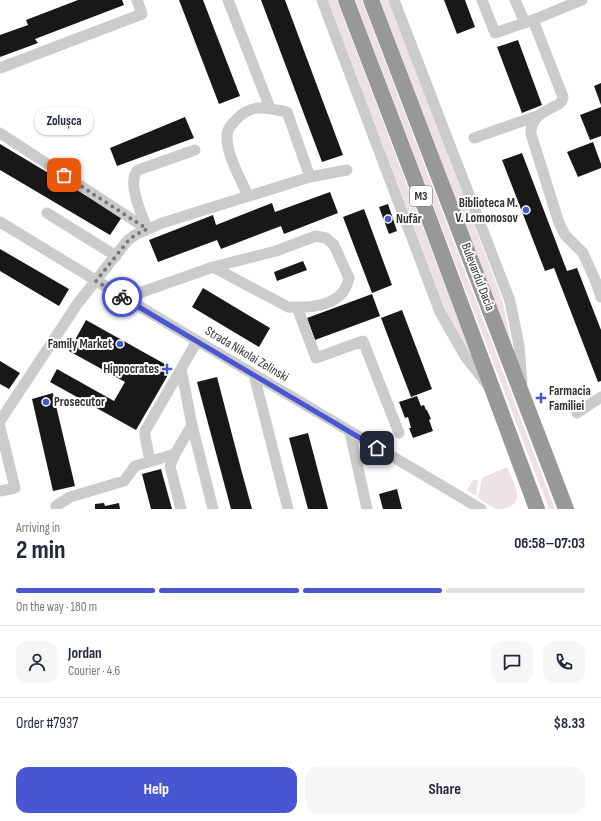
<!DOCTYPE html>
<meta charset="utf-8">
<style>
:root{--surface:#fff;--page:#f6f6f7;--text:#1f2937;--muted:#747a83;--line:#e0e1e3;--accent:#4856d2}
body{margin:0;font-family:"Sofia Sans Condensed",sans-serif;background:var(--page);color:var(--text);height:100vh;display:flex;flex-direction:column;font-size:15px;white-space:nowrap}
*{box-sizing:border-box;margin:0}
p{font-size:13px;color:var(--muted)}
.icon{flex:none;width:22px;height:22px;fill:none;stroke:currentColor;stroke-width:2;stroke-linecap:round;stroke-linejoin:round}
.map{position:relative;height:509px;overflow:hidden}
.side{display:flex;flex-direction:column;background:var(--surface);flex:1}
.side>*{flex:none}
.pin{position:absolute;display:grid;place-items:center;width:34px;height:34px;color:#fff;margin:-17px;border-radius:8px;box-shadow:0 2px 6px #0006}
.courier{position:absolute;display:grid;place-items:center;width:40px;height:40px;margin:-20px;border:3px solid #4856d2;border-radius:50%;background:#fff;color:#222;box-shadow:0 1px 5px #0007}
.bubble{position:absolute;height:28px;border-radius:12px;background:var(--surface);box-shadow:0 1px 3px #0004;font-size:13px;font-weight:700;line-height:28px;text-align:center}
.overview em{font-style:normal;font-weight:700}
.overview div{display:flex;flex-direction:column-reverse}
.overview{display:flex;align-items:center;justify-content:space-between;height:68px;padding:0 16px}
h1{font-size:26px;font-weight:700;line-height:30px}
.bar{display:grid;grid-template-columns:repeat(4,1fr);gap:6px 4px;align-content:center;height:48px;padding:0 16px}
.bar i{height:5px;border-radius:3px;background:var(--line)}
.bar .on{background:var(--accent)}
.bar p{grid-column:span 4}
.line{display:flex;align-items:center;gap:10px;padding:0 16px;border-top:1px solid var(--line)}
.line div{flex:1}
.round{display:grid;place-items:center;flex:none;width:42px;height:42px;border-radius:12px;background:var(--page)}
.cta{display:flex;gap:8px;margin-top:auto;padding:8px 16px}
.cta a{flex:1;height:46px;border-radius:12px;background:var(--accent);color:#fff;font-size:16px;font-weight:700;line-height:46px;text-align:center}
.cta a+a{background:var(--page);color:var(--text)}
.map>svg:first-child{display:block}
.green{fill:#ece1e7}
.building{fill:#181818}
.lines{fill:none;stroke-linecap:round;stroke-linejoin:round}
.minor{stroke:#cbcbcb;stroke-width:11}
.highway{stroke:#989898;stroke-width:16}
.done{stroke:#797979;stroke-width:4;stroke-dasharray:0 7.2}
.route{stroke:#4856d2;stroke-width:5}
.poi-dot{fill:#4856d2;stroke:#fff;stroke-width:1.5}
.labels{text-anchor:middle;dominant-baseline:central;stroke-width:4;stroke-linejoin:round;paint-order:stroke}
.shield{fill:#fff;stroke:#6f6f6f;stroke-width:1}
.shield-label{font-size:12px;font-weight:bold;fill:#313131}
.poi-label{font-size:13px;font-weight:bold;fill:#313131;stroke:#fff;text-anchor:end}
.street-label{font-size:13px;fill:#313131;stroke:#fff}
</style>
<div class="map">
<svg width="601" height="509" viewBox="0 0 601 509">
<rect width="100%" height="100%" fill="#fff"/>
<path class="green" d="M328,0H337L470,351V353H468L446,311Z
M355,0H362L555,509H549Z
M380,0H389L498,288L503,302L512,347Z
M507,467C510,475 516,485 517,494C518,505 508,509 498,509C491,508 484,501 478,498L482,478Z
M473,480H478L476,496L467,490Z"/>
<path class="building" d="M78,0H122L124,5L35,39L38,43L0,57V35L28,25L26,20Z
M179,0H203L240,96L219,104Z
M261,0H285L343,155L322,162Z
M444,0H465L475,27L457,34Z
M518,40L542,105L522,113L497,47Z
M601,83V105L594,86Z
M601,107V136L590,140L580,115Z
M185,117L194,138L117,166L110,148Z
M593,142L601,164V168L578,177L567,152Z
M0,144L122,217L110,235L0,170Z
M522,153L567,271L577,268L601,330V381L598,382L554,268L545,271L502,160Z
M330,192L338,213L284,234L281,226L221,249L217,240L158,262L149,240L213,215L216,225L272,203L275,212Z
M388,204L397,231L389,234L379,207Z
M364,209L392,285L372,293L343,217Z
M0,249L69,289L59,306L0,271Z
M303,261L307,270L277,281L274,272Z
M203,288L270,328L259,347L192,307Z
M372,294L380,316L315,340L307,318Z
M402,310L432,389L411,397L381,318Z
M86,320L172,368L136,430L50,382L57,369L114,401L125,382L69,351Z
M0,361L20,373L9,389L0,384Z
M217,377L241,469L252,509H231L197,382Z
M53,393L75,486L53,491L32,399Z
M417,396L421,406L424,405L426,410H427L431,419L429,420L433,431L413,438L409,428H411L408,417L405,418L399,402Z
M308,433L328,509H308L289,438Z
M161,469L172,509H151L142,474Z
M397,489L402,509H383L379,494Z
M104,503L105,506L119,503L120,509H95V504Z"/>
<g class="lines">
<path class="minor" d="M228,0L270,108
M322,0L440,312L465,356L487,384
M394,0L510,301L519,346L522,383
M482,0L495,33L533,20
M515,0L525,23
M582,0L533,20L563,97L562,101L559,104C546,111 530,116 531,134L559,223L565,235L583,253L596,282L601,297
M0,68L142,14L137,0
M0,133L147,229
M474,138L537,116
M248,196C241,179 227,156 227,138C227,130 229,127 234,122C250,103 265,107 287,112L310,177
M47,213L116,256
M0,222L125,298L481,509
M147,229C142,214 126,182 138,170L195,150
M125,298L213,267L276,251L316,236L326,238L334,245L349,278C348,283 346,288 343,292C331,307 305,308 288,307L213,267
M297,307L316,358L363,341L399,433
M254,375L288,509
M577,413L601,397
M0,421L78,303L127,241L135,235L162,223L310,177L347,170
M192,425L181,369L197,341
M0,427L15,488L0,491
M350,432L367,509
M150,461L145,436V431L181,369
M56,506L70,497L124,481L135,466L175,454
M181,509L170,466L175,454L192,425L213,509"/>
<path class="highway" d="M346,0L414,178L537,509
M371,0L566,509"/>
</g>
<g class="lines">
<path class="done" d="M64,175L147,229L135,235L128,241L96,281L122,297"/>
<path class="route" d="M122,297L377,448"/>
</g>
<g class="poi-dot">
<circle cx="526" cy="210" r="4"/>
<circle cx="388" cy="219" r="4"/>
<circle cx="120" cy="344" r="4"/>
<path d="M165 363h4v4h4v4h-4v4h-4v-4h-4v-4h4z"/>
<path d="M539 392h4v4h4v4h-4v4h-4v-4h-4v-4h4z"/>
<circle cx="46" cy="402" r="4"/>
</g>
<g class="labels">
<rect class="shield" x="410" y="186" width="22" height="20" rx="3"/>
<g class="shield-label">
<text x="421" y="196">M3</text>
</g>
<g class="poi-label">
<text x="518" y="203">Biblioteca M.<tspan x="518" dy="15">V. Lomonosov</tspan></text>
<text x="396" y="219" text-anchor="start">Nufăr</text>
<text x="112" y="344">Family Market</text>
<text x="159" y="369">Hippocrates</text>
<text x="549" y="391" text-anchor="start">Farmacia<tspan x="549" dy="15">Familiei</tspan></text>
<text x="54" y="402" text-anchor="start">Prosecutor</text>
</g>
<g class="street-label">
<text transform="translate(478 277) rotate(69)">Bulevardul Dacia</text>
<text transform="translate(247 354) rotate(31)">Strada Nikolai Zelinski</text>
</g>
</g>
</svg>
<div class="pin" style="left:64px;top:175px;background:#ea580c"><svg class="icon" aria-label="bag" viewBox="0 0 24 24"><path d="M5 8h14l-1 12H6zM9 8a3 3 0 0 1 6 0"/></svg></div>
<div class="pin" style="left:377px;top:448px;background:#1f2937"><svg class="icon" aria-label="home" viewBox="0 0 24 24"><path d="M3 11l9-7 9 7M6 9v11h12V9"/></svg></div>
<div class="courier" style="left:122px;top:297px"><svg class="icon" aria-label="bike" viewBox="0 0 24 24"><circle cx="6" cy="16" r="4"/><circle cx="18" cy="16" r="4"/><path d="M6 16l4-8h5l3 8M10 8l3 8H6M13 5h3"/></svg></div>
<div class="bubble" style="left:35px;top:107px;width:58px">Zolușca</div>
</div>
<section class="side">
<div class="overview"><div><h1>2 min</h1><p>Arriving in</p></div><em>06:58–07:03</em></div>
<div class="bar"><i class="on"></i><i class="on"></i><i class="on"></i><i></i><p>On the way · 180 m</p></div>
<div class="line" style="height:72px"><a class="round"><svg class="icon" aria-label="person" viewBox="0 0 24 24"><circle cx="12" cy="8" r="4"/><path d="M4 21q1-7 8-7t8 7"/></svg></a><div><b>Jordan</b><p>Courier · 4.6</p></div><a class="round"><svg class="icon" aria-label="chat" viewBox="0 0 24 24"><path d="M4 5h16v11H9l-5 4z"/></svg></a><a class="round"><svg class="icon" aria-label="phone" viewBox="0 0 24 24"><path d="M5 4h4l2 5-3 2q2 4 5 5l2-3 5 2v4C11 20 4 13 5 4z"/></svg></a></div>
<div class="line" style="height:52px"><div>Order #7937</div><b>$8.33</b></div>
<div class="cta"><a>Help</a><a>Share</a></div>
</section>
